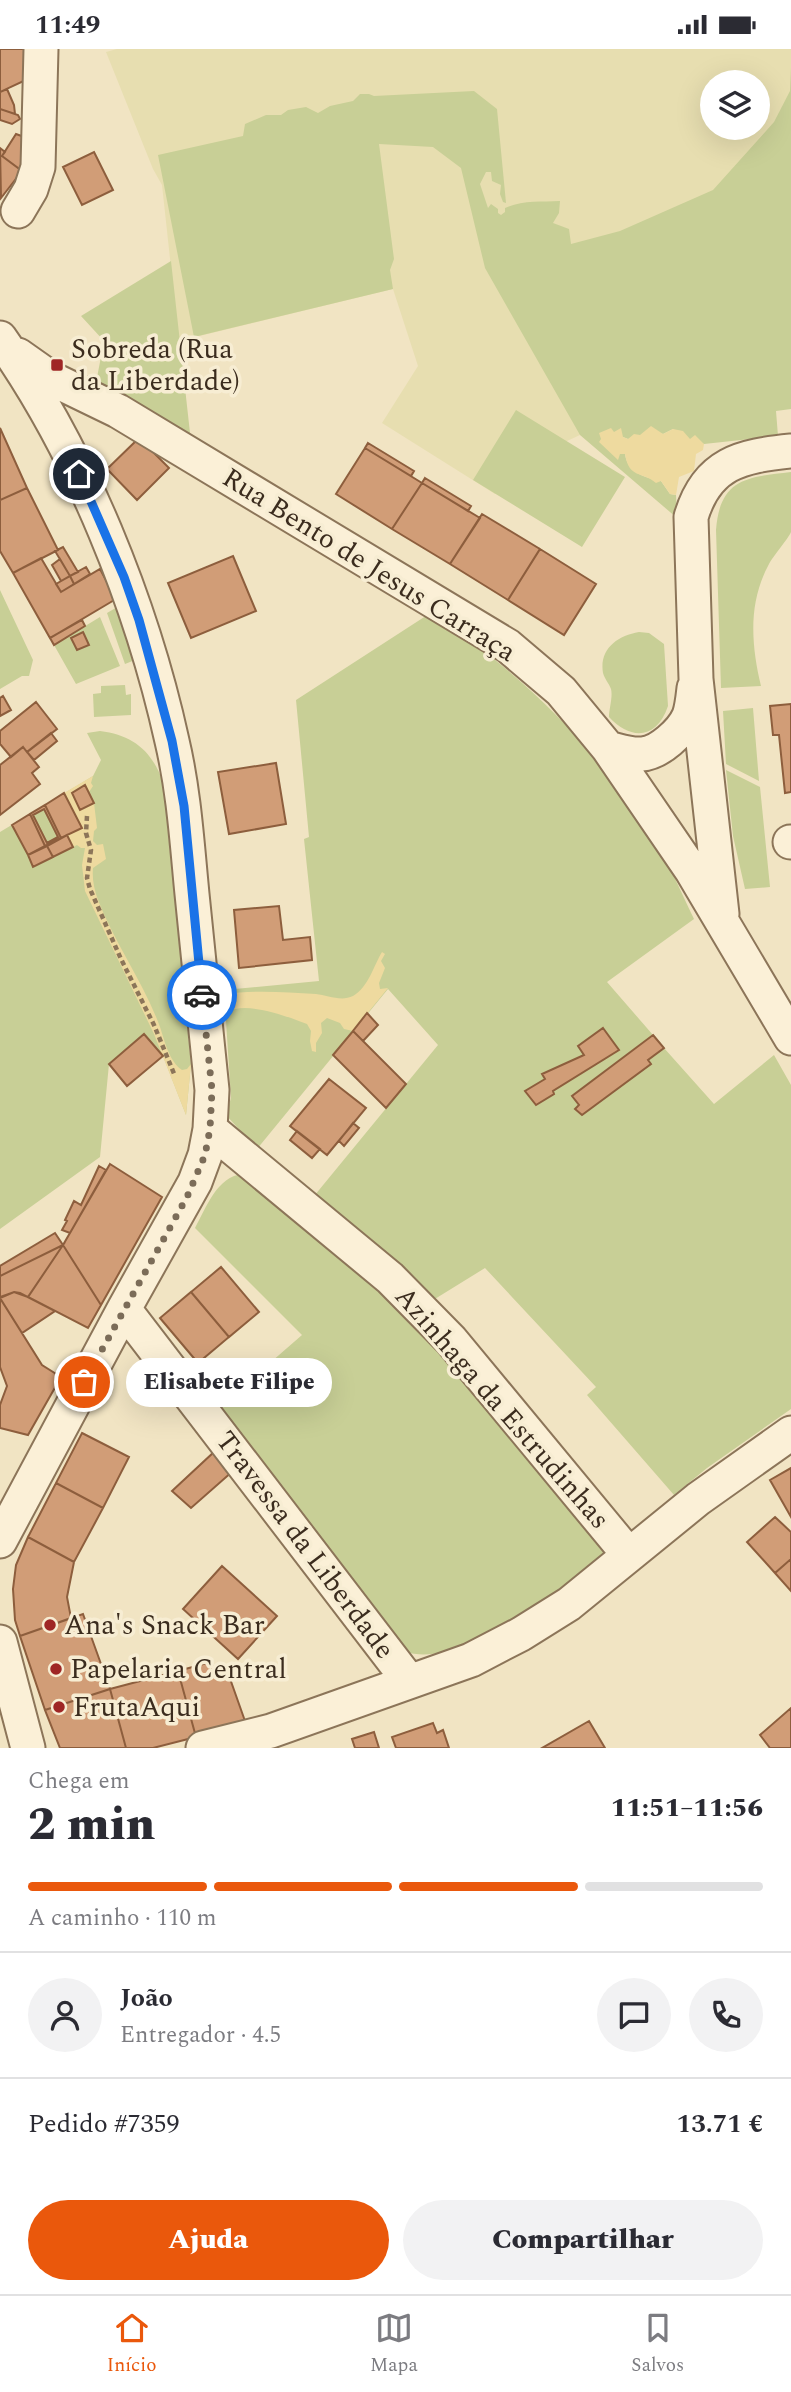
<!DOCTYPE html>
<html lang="pt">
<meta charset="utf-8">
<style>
:root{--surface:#fff;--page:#f2f2f3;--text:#2b2b33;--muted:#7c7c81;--line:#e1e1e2;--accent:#ea580c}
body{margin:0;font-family:Spectral,serif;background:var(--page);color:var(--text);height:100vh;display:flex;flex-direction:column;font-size:26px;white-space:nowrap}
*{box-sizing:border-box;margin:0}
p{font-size:23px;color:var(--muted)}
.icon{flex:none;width:38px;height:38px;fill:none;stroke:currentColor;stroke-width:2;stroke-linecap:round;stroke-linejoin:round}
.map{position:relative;height:1699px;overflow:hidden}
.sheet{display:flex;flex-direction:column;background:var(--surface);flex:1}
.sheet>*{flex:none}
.tools{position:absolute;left:700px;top:21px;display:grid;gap:14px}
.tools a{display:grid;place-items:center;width:70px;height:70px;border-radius:50%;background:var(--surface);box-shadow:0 7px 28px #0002;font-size:35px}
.pin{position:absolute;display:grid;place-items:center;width:60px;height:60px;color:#fff;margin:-30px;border:4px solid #fff;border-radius:50%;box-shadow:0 2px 7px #0007}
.courier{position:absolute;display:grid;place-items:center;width:70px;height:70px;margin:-35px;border:5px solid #1a73e8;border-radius:50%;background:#fff;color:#222;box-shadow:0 2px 9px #0007}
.bubble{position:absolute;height:49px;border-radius:24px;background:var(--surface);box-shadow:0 7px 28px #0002;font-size:23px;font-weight:800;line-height:49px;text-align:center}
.head em{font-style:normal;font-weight:800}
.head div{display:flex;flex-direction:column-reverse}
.head{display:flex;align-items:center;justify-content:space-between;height:119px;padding:0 28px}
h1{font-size:46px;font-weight:800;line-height:52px}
.bar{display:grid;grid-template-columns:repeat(4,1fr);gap:10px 7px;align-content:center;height:84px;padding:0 28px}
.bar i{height:9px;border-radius:5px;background:var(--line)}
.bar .on{background:var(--accent)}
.bar p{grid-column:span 4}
.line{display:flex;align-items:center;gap:18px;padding:0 28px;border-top:2px solid var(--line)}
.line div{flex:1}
.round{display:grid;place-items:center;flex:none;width:74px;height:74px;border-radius:37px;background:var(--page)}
.primary-button{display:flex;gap:14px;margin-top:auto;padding:14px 28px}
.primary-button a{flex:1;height:80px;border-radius:42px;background:var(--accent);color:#fff;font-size:28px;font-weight:800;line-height:80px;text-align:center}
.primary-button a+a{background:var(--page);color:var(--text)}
.status{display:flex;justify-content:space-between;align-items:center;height:49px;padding:0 35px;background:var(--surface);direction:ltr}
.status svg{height:19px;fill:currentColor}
.tabs{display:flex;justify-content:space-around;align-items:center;height:98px;border-top:2px solid var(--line);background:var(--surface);font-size:19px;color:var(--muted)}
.tabs a{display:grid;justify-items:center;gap:4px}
.tabs .on{color:var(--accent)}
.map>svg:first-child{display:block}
.farmland{fill:#e7deb0;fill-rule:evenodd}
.green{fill:#c8cf96;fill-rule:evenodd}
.sand{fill:#eeda9f}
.building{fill:#d19d77;stroke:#8d5e3d;stroke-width:2;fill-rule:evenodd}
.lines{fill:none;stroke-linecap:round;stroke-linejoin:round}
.minor-casing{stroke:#8c7559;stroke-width:37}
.path{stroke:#8c7559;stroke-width:4.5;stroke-dasharray:5 3.5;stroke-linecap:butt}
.minor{stroke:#fbf0d7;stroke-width:33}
.done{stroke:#7b6c58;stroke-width:7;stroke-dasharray:0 12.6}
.route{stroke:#1a73e8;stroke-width:9}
.poi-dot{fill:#9f2625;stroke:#f7edd3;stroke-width:2.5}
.labels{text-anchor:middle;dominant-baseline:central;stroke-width:7;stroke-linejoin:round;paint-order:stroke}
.poi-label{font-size:28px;fill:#3b2c1e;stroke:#f7edd3;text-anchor:start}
.street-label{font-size:28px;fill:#3b2c1e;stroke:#f7edd3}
</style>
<div class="status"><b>11:49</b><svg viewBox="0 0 49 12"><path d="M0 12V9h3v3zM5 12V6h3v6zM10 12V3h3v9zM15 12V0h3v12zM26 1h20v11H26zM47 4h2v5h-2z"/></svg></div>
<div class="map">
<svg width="791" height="1699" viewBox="0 0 791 1699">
<rect width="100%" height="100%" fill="#f1e4c3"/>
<path class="farmland" d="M117,0H791V173L580,386L567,392L495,445L382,374L418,317L393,240L179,292L162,136L153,120L106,3ZM712,33H758V79H712Z"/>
<path class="green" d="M791,19V360L776,362L778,387L704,395L690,391L673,380L663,385L657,383L628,390L623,388L620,404L625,405C628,425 645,428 661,432L670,445L676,446L677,469L580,386L485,219L461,119L433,98L379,95L394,210L390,221L393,240L194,288L158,106L243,87L245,75L266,66H281L288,61L306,58L318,64L330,57L353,52L360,45H369L374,47L474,42L497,60L506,154L503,153L500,145L501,136L492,132L491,123H486L480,135L488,159L491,155L498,160V164L501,166L505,163V159C522,151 541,153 560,152L559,164L553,174L569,180L571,195L620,182L713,141L774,73L790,42Z
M171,212L190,384L185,394L95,339L104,292L81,267Z
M516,361L625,428L582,498L473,431Z
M791,423C791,435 791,474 791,483C788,490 774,506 769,515C748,554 751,595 761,637L721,639L716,481C720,429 747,428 791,423Z
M0,541L33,611L29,627H22L0,640Z
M119,557L135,611L125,615L107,564Z
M432,563C522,627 590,690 650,783C667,810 680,841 694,870L607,933L653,986L572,1047L579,1056L576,1060L582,1066L651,1015L648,1011L664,999L714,1055L774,1006L791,1036V1360L707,1419L674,1446L587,1346L596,1338L485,1219L430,1253L310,1152L438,996L388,940L257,1100L226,1066L231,1049L224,941L319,932L304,790L309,788L296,651ZM584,1006L553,1042L554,1045L535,1056L526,1042L545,1030L542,1025Z
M100,568L120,617L76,635L54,596Z
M639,583L649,584L664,595L668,657C657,690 631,692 609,668C609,660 613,648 611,640C609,634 605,631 603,624C599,600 617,587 639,583Z
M125,636L126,646L131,645V666L94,668L93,645L101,644V637Z
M753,659L759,732L726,715L723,662Z
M100,682C133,686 152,702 163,733L191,1015L186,1066L163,1007L143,985L109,1015L100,1108L0,1180V783L93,727L101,711L87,684Z
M726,721L760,738L770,838L745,840L733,787Z
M243,1125L394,1247L608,1496L606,1509C558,1543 466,1620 405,1603L219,1358L302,1286L195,1179C206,1159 217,1127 243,1125Z"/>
<path class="sand" d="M651,377L663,385L673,380L683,382L690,390L695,386L704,395L703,401L696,405L694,422L679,428L676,446L670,445L661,432L656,434C642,422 629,430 625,405H620L618,411L599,393L601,390L599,384L611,379L614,383L621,379L623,388L628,390L634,385L640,386Z
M93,727L91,734L93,737L89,743L85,736L72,745L80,761L94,754L97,779L94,782L93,792L97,796L103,795L106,810L93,819C92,830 94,840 98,851C115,895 144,934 160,978C165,993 169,1012 182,1021L187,1020L191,1015L186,1066L154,985L85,842L82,816L85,799H81L77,796L73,798L67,786L81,779L64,744Z
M382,903L385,905L381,912L385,919L379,934L380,940L388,939L353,982L344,980L340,974L327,969L321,974L322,984L316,994V1003L312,1002L310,992L311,982L307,975C286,967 245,951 225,964L224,945C254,941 285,943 316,945C327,946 341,953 353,947C368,939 374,916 382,903Z"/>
<path class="building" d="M0,0H31L30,29L0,43Z
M7,40L14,56L15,65L0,60V43Z
M0,60L18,66L20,70L12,75L0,71Z
M16,85L27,89L22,122L2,107Z
M0,99L5,103L2,107L22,122L1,149Z
M94,103L113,141L82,156L63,118Z
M0,379L27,439L0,451Z
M139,389L169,419L137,451L107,420Z
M368,394L414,422L411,427L365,399Z
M365,399L422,434L392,480L336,445Z
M425,429L471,457L468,462L422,434Z
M422,434L480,469L450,515L392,480Z
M27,439L58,501L13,524L0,502V451Z
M482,465L540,500L508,551L450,515Z
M63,498L78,523L70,527L55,502Z
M540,500L596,535L564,586L508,551Z
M233,507L256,562L191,589L168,534Z
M41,509L61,543L100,520L116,550L50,589L13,524Z
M60,510L70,527L61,532L52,516Z
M86,518L90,525L74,535L70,527Z
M70,527L74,535L61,543L56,535Z
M82,571L85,577L54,596L50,589Z
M83,583L89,596L77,601L71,589Z
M3,647L11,661L0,667V649Z
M36,653L57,680L27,703L23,698L11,708L0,695V682Z
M791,655V743L785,744L779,686H773L770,657Z
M51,684L57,692L34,711L27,703Z
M23,698L39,718L32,724L40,735L0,766V716Z
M276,714L286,775L229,785L218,723Z
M85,736L94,754L80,761L72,744Z
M64,744L82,779L61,789L45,756Z
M45,756L61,789L45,797L30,765ZM44,760L58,788L47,794L33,766Z
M30,765L45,797L28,806L12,776Z
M67,786L73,798L53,808L47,797Z
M47,797L53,808L33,818L28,806Z
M279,857L283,891L310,888L312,911L239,919L234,861Z
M367,964L378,976L363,992L353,982Z
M603,979L619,1001L553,1042L554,1045L536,1056L525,1042L545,1030L542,1025L584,1006L578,997Z
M353,982L406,1035L386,1059L333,1006Z
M144,985L163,1007L127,1037L109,1015Z
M653,986L664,999L648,1011L651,1015L582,1066L575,1060L579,1056L572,1047Z
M329,1030L366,1059L327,1106L290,1077Z
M353,1074L359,1079L344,1097L339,1092Z
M297,1082L320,1100L312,1109L290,1091Z
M110,1115L162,1148L101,1256L63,1196Z
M99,1117L106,1121L70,1184L62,1181L67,1172L65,1171L74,1152L81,1156Z
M55,1184L63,1196L0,1227V1217Z
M63,1196L101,1256L88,1279L28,1248Z
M63,1196L28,1248L14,1243L0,1248V1227Z
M221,1218L259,1263L229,1288L191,1243Z
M14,1243L20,1244L55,1262L22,1284L0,1249Z
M191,1243L229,1288L198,1314L160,1269Z
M0,1249L42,1316L61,1328L28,1386L0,1379V1356L7,1337L0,1318Z
M82,1384L129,1408L103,1459L56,1434Z
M214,1403L233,1422L191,1459L172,1442Z
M791,1419V1468L770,1431Z
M56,1434L103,1459L74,1513L28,1488Z
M775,1468L791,1483V1510L775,1524L747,1493Z
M28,1488L74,1513L67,1548L71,1569L20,1587L15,1571L13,1540L16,1516Z
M791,1510V1542L775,1524Z
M222,1517L277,1567L238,1610L183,1560Z
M83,1565L110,1640L45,1661L20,1587Z
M207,1614L228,1624L245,1672L196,1688L178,1622Z
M178,1622L196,1688L153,1699H126L110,1640Z
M110,1640L126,1699H60L45,1661Z
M791,1659V1699H770L760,1686Z
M589,1672L605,1699H542Z
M433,1674L437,1684L443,1681L449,1699H396L392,1688Z
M374,1683L379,1699H355L352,1690Z"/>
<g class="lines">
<defs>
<path id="minor" d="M18,162L31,140L38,118L41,0
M0,289C81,403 142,556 172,692C184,743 187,794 192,845C199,910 205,976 212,1041L210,1080L205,1106L195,1133L124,1260L0,1492
M18,306L52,330L118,362L508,597L561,642L608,699L692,822L791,989
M608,699C620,702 630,706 642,705C659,704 682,683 689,667C692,659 693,648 694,639
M790,793H791
M722,865L696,630L691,468C707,414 741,407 791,402
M210,1080L390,1229L451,1291L629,1506
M124,1260L409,1632
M0,1593L28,1699
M203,1699L271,1682L471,1611L521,1585L569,1555L698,1450L791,1384"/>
</defs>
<use href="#minor" class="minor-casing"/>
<path class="path" d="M87,767L86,784L91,801L87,829L90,840L121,910L154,976L175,1027"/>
<use href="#minor" class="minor"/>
</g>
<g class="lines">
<path class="done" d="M84,1333L187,1148L205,1106L210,1080L212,1041L202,946"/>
<path class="route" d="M79,425L124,528L139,571L172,692L184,757L202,946"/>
</g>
<g class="poi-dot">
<rect x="50" y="309" width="14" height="14" rx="3.5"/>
<circle cx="50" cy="1576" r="7"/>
<circle cx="56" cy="1620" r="7"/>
<circle cx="59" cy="1658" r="7"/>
</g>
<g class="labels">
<g class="poi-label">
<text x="71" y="300">Sobreda (Rua<tspan x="71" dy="32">da Liberdade)</tspan></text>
<text x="64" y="1576">Ana's Snack Bar</text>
<text x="70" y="1620">Papelaria Central</text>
<text x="73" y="1658">FrutaAqui</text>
</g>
<g class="street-label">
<text transform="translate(369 516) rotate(32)">Rua Bento de Jesus Carraça</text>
<text transform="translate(502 1359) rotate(49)">Azinhaga da Estrudinhas</text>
<text transform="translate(305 1496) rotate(53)">Travessa da Liberdade</text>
</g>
</g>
</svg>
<div class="tools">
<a><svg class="icon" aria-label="layers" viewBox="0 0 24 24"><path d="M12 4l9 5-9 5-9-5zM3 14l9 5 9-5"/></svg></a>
</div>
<div class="pin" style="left:84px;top:1333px;background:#ea580c"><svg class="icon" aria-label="bag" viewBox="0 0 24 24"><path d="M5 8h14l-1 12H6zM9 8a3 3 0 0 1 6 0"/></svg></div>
<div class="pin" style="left:79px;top:425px;background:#1f2937"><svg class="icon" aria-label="home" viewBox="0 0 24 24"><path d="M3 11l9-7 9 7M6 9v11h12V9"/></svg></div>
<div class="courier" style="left:202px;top:946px"><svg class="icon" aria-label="car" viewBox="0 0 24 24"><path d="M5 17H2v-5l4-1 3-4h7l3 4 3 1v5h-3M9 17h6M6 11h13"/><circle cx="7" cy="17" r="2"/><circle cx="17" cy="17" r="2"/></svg></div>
<div class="bubble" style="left:126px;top:1309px;width:206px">Elisabete Filipe</div>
</div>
<section class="sheet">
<div class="head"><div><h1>2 min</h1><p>Chega em</p></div><em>11:51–11:56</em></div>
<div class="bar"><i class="on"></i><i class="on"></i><i class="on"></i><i></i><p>A caminho · 110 m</p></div>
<div class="line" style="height:126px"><a class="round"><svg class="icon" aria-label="person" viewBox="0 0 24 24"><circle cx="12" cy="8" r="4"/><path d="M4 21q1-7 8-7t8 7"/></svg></a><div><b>João</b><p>Entregador · 4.5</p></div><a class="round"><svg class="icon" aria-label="chat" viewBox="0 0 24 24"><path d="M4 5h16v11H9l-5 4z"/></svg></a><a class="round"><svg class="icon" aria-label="phone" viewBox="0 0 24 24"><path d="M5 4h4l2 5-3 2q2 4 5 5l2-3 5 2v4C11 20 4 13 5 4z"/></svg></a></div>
<div class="line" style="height:91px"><div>Pedido #7359</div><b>13.71 €</b></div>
<div class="primary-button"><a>Ajuda</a><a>Compartilhar</a></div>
</section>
<nav class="tabs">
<a class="on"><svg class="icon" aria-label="home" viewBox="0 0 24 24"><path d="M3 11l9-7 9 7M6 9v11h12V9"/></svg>Início</a>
<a><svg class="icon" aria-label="map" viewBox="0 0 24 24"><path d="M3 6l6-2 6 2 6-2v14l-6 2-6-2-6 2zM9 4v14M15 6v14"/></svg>Mapa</a>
<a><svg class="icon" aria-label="saved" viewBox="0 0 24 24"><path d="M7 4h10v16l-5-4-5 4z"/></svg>Salvos</a>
</nav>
